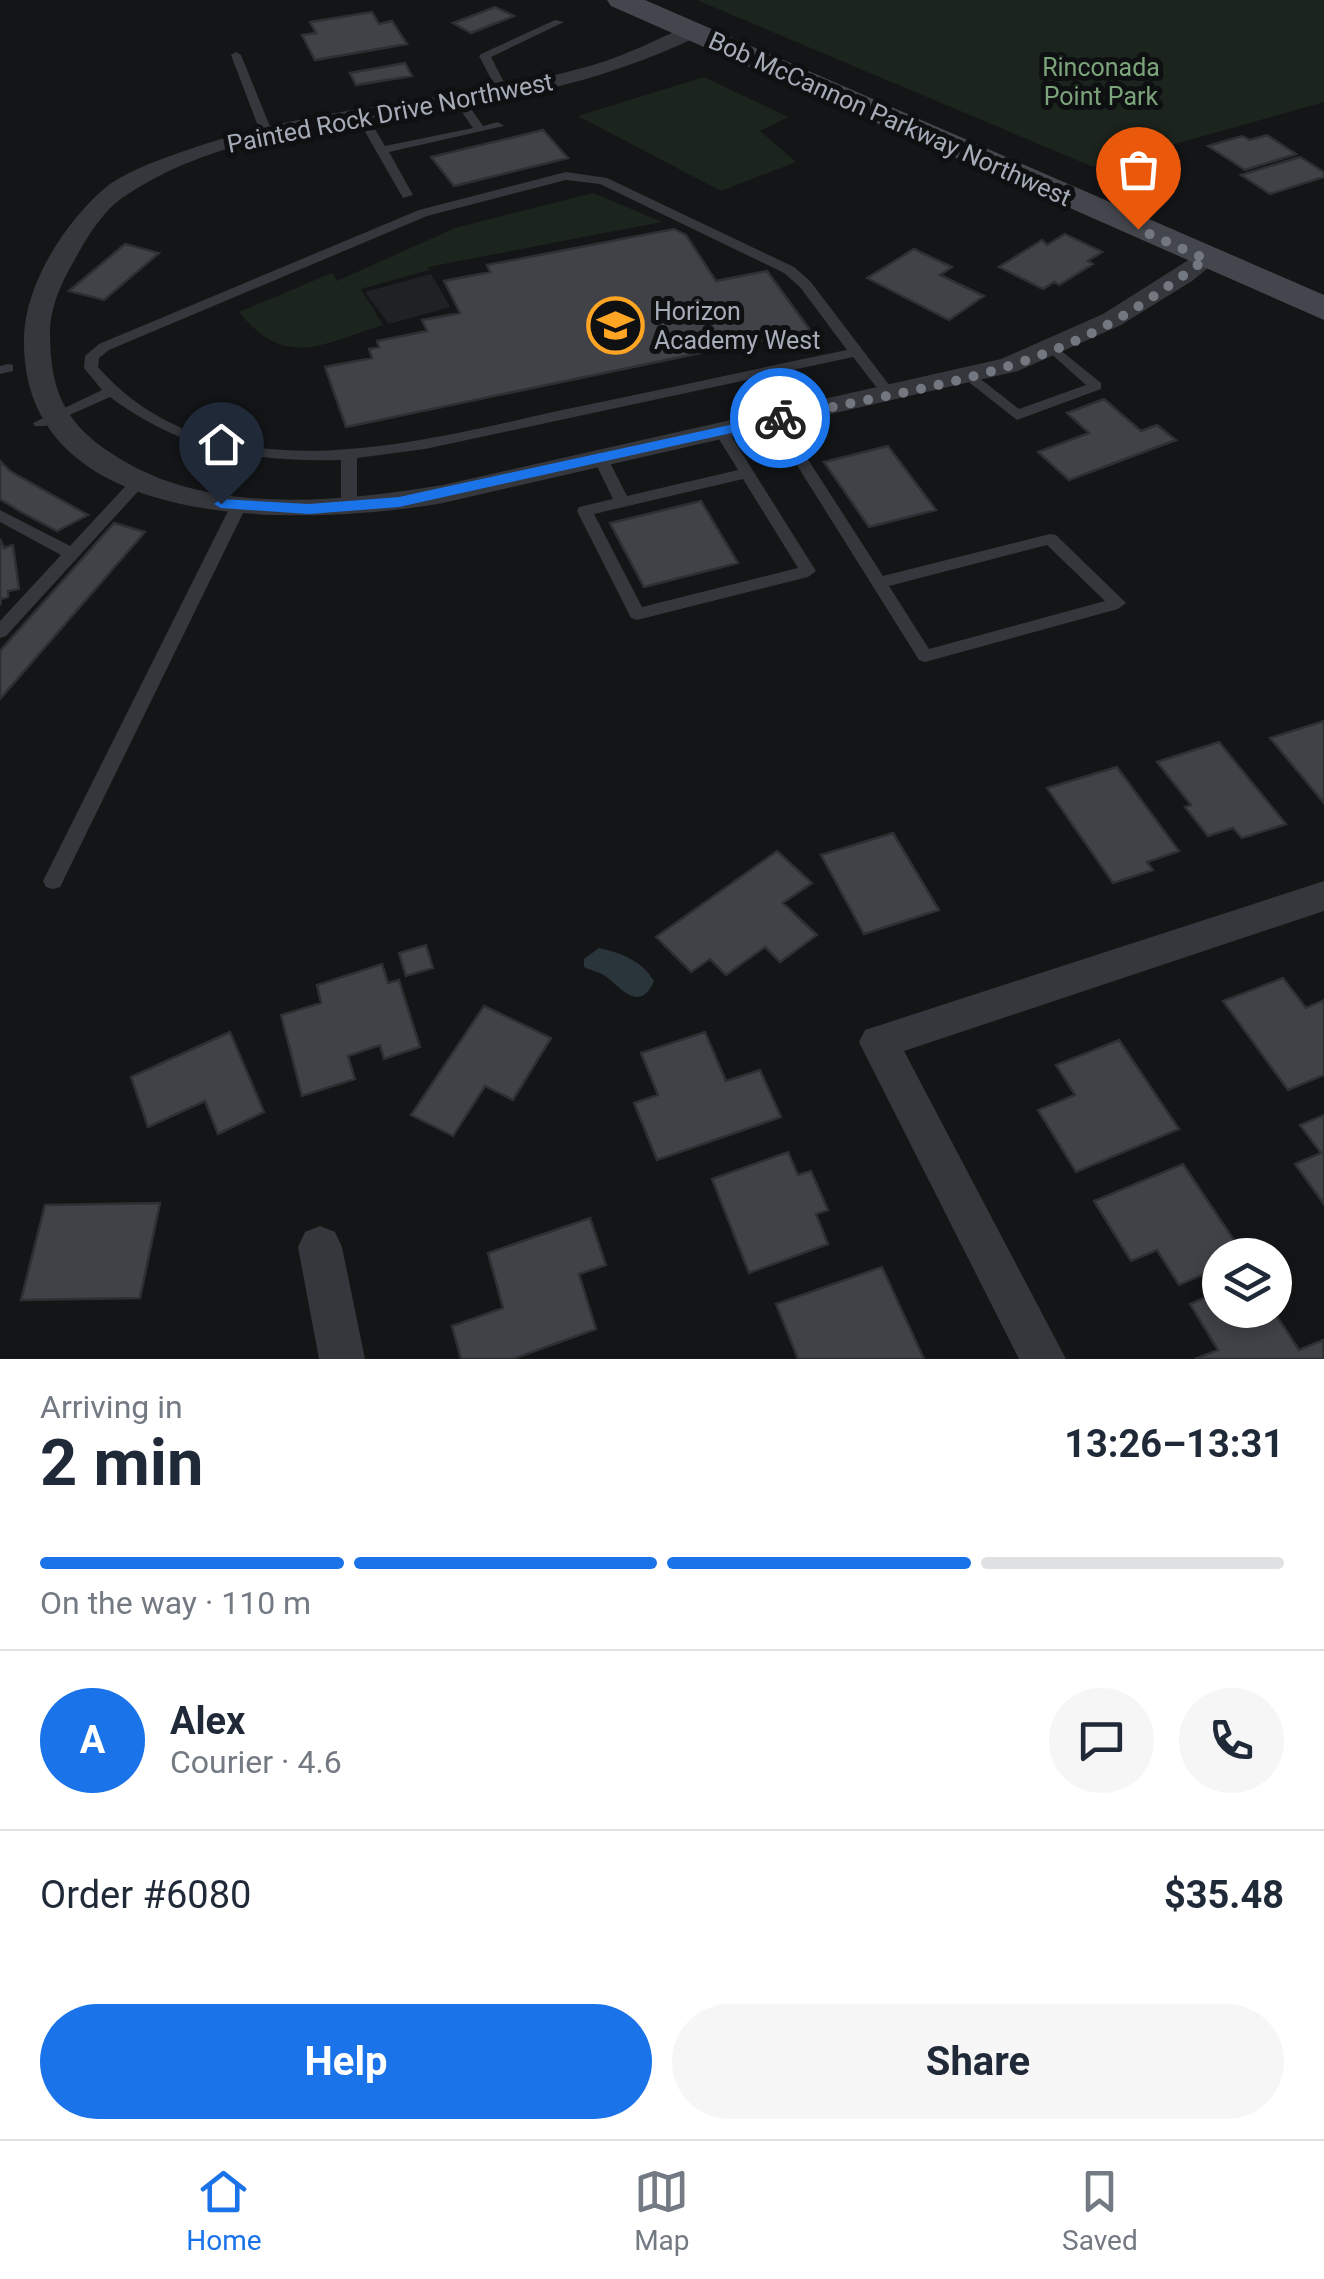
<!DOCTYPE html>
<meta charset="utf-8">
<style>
:root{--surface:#fff;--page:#f6f6f7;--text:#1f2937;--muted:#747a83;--line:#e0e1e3;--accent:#1a73e8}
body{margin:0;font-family:Roboto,sans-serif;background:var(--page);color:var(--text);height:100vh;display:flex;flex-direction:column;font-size:38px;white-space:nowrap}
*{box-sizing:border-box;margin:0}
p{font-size:32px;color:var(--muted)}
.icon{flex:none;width:55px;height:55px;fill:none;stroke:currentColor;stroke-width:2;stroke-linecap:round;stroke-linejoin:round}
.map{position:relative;height:1359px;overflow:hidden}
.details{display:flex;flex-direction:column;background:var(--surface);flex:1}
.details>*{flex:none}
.controls{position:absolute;left:1202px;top:1238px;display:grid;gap:20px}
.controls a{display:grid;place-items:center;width:90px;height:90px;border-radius:50%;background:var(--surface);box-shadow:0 5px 15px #0003;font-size:50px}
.pin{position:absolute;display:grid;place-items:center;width:85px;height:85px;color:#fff;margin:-102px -42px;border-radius:50% 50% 50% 0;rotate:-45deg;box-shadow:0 0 10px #0007}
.pin .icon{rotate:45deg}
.courier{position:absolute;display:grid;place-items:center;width:100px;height:100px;margin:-50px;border:8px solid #1a73e8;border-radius:50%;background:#fff;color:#222;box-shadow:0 2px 12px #0007}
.summary em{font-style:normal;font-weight:700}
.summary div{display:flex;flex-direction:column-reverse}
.summary{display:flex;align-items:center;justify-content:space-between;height:170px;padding:0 40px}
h1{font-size:65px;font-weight:700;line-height:75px}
.bar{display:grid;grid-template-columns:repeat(4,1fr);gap:15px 10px;align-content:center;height:120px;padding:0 40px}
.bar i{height:12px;border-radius:8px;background:var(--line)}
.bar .on{background:var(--accent)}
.bar p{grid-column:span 4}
.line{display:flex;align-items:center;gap:25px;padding:0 40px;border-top:2px solid var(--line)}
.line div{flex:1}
.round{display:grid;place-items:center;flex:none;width:105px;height:105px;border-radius:52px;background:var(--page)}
.button{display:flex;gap:20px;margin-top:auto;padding:20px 40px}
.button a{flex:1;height:115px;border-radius:60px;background:var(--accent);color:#fff;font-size:40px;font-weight:700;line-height:115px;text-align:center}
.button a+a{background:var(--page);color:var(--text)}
.dock{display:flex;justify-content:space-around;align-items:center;height:140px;border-top:2px solid var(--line);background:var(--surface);font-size:28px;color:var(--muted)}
.dock a{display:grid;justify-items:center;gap:5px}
.dock .on{color:var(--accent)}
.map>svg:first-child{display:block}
.built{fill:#202124}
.green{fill:#1c251d}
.water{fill:#2a353b}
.building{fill:#404247;stroke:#2e2f33;stroke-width:2.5}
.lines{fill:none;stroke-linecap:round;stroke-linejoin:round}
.lane{fill:#35373c;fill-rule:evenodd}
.street{fill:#35373c;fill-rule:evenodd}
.secondary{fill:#43464c;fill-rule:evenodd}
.route{fill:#1a73e8}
.done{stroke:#727780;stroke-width:10;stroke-dasharray:0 18}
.labels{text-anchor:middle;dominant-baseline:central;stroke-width:10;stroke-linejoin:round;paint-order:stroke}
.far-park-label{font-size:25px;fill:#7ba47b;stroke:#0f1012}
.far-street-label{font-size:25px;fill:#a5acb8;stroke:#0f1012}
.far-poi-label{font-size:25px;fill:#a5acb8;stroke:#0f1012;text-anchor:start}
</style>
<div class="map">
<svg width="1324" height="1359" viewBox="0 0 1324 1359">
<rect width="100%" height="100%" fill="#141517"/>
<path class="built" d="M431,274L450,307L389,324L365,292Z"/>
<path class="green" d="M697,0H1324V102L1093,167Z
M704,77L788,117L760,131L796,162L721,191L578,116Z
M593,193L662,222L428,267L429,270L361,289L383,325C323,343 287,371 239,312L332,273L337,281L455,228Z"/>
<path class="water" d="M599,948C622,953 642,961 654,981C641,1011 624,992 608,978C601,972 592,971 584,967V959Z"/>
<path class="building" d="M495,7L514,16L471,33L453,23Z
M372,12L379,24L392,21L407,44L315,60L302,35L316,33L310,22Z
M405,63L412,76L356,85L350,73Z
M543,130L568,158L454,186L431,157Z
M1267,135L1296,154L1245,170L1208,146L1242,136L1250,140Z
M1300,157L1324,172V177L1270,194L1241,175Z
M674,229L686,235L716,281L767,271L810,330L346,427L325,367L372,358L369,349L379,347L377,341L427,331L422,320L460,313L444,281L490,272L487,265Z
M1065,234L1102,252L1088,261L1093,264L1059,285L1054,282L1043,289L999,267L1042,240L1047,245Z
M125,244L159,253L104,300L69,291Z
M914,249L952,267L940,275L984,296L949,320L867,278Z
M1104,399L1141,431L1157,425L1176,440L1069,480L1038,452L1089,433L1067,413Z
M888,446L936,510L869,527L824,462Z
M0,461L10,471L88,515L57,531L21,512L0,499Z
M701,501L738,563L644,587L610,523Z
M114,523L145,532L0,699V651Z
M0,539L4,548L13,545L19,589L8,591V597L1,599L0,606Z
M1324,721V803L1270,738Z
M1219,742L1286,824L1242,838L1233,828L1208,836L1185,807L1191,805L1157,762Z
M1117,767L1179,851L1147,862L1153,870L1113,883L1047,788Z
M893,833L939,910L864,934L821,855Z
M777,851L812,883L783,903L817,935L780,962L765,947L726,975L710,959L691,972L656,937Z
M426,945L433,968L406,976L399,953Z
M382,964L388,983L399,980L420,1047L384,1059L380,1045L348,1056L355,1079L302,1096L281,1015L321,1003L317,985Z
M1283,978L1306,1008L1324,1000V1075L1288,1090L1223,1001Z
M484,1006L551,1038L513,1100L485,1086L453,1136L411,1115Z
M230,1032L264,1112L218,1134L205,1101L148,1127L131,1077Z
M705,1032L726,1081L760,1070L781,1117L657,1160L634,1103L658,1095L641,1053Z
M1119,1040L1179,1129L1076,1172L1038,1110L1075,1095L1056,1065Z
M1324,1115V1204L1295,1164L1321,1153L1300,1125Z
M788,1152L798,1175L811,1171L828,1210L816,1214L828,1244L749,1273L712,1179Z
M1183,1164L1244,1255H1220V1267L1179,1285L1157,1250L1131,1261L1094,1201Z
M160,1203L140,1298L21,1300L45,1205Z
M590,1218L606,1265L579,1274L596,1329L513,1359H461L452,1326L503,1308L488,1253Z
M882,1267L924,1359H798L776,1304Z
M1220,1291V1310H1273L1299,1350L1323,1340L1324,1359H1195L1218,1350L1190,1304Z"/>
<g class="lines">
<path class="lane" d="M555,20L564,22L491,57L508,90L498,92L479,56L481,54Z
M236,52L241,55L273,134L271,137L261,134L231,55Z
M458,95L462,96L483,126L498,122L504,126L389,152L413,195L403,198L356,116L366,114L385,146L473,128L452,98Z
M566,172L607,178L794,267L810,281L896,394L894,397H884L853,357L425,449L357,458V507L349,512L341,507V460C253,462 182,451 110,397L45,426H35L33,423L102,390L84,368L85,356L99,344L419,210ZM566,180L600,184L784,273L800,287L847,350C755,369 664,389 572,408C421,440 217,503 98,367L99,358L109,350L427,216Z
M1054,345L1101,383V389L1017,420L961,376L963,373H973L1019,409L1086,385L1049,352L1047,349Z
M8,364L13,365V371L0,374V366Z
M775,414L782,419L883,576L1050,534L1056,535L1126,603L1118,609L925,662L919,660L768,419ZM1047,545L1105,601L929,649L889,586Z
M721,426L728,431L816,571L808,577L637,620L631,618L577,511L579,507L613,499L593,458L601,453L606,455L627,496L738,470L714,431ZM743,479L798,568L642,607L594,514Z
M138,477L146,482L143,486L6,636L0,638V621L61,555L0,522V510L70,546L133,478Z
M239,500L247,505L63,881L60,887L53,889L46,887L43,881L231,505Z"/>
<path class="street" d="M692,26L702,32L699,36C648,60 597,78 542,90C411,119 237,120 125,196C103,210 86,239 74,261C62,281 50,308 50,332C50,388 63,422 111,453C205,517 337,502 443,485L1001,359L1103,314L1198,254L1207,252L1219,259L1192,281L1121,325L1018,371L443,503C309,526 20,538 24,338C25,285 64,223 105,188C126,171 161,159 187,150C302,109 424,104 542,78C572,71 601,64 629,52C650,44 670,32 692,26Z
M1324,881V911L904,1051L1066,1359H1019L865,1054L859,1042L865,1030Z
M320,1226L335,1232L342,1247L365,1359H319L298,1247L305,1232Z"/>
<path class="secondary" d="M607,0H645L1324,295V320L611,6Z"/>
</g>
<path class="route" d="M780,414L787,418L785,421L399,507L309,514L221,508L214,504L221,499L309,504L399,497Z"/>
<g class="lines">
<path class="done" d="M780,418C883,395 995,381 1090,334C1132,313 1169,286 1206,259L1138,229"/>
</g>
<defs>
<symbol id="school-ring" viewBox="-11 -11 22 22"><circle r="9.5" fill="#0f1012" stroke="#ffa524" stroke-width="1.5"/><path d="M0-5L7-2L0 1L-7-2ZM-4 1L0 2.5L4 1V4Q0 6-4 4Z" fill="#ffa524"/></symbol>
</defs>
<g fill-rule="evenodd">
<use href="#school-ring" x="584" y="294" width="63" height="63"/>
</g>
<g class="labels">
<g class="far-park-label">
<text x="1101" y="67">Rinconada<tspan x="1101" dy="29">Point Park</tspan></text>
</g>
<g class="far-street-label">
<text transform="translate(390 113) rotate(-11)">Painted Rock Drive Northwest</text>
<text transform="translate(890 119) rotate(24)">Bob McCannon Parkway Northwest</text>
</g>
<g class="far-poi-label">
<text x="654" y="311">Horizon<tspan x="654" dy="29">Academy West</tspan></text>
</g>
</g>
</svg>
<div class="controls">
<a><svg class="icon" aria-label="layers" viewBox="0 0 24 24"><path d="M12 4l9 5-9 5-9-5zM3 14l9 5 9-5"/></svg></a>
</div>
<div class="pin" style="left:1138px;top:229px;background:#ea580c"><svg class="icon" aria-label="bag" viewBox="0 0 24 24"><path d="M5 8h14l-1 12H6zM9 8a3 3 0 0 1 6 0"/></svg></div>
<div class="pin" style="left:221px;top:504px;background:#1f2937"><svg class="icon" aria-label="home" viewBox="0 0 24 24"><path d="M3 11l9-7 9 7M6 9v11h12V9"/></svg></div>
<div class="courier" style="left:780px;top:418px"><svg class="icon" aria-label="bike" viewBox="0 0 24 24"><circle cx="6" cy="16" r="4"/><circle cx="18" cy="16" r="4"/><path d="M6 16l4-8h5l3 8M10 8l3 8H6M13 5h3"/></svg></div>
</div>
<section class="details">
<div class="summary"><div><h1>2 min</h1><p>Arriving in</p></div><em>13:26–13:31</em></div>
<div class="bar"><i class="on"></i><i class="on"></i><i class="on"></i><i></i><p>On the way · 110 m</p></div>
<div class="line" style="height:180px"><b class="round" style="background:var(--accent);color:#fff">A</b><div><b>Alex</b><p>Courier · 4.6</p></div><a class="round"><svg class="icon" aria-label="chat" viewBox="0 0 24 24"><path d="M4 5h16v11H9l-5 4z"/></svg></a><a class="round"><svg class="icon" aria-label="phone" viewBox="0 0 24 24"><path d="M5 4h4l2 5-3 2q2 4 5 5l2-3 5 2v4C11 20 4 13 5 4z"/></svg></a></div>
<div class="line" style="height:130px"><div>Order #6080</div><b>$35.48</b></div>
<div class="button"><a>Help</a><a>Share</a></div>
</section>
<nav class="dock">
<a class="on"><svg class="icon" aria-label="home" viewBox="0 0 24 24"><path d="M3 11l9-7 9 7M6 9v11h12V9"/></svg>Home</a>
<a><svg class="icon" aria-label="map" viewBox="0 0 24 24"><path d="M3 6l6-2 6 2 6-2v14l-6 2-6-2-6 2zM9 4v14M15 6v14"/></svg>Map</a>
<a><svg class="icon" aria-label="saved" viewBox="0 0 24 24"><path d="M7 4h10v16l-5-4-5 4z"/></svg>Saved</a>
</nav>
